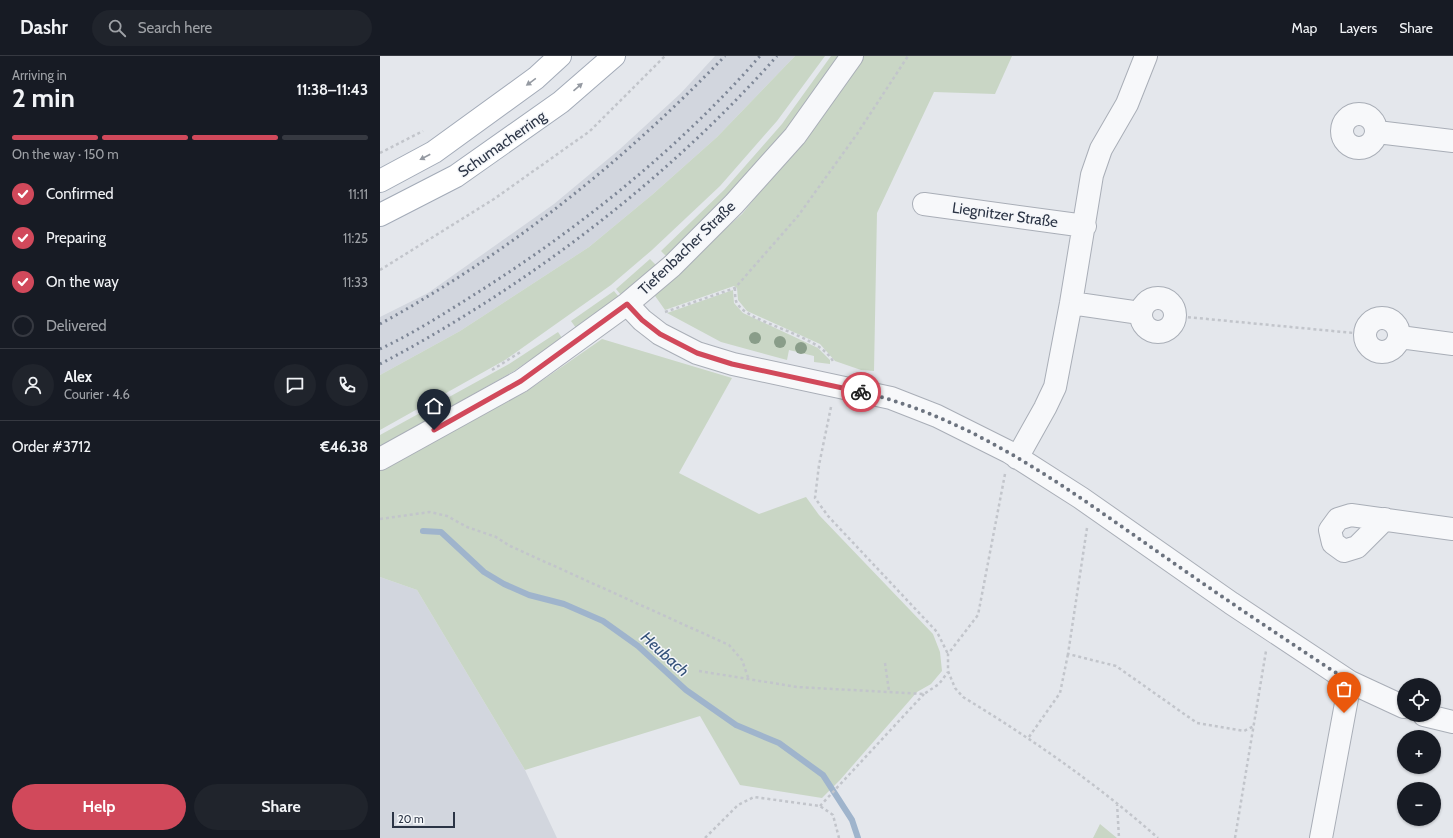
<!DOCTYPE html>
<meta charset="utf-8">
<style>
:root{--surface:#171b24;--page:#20242c;--text:#f1f3f6;--muted:#9ea1a6;--line:#363941;--accent:#d1495b}
body{margin:0;font-family:Cabin,sans-serif;background:var(--page);color:var(--text);height:100vh;display:flex;flex-direction:column;font-size:15px;white-space:nowrap}
*{box-sizing:border-box;margin:0}
p{font-size:13px;color:var(--muted)}
.icon{flex:none;width:22px;height:22px;fill:none;stroke:currentColor;stroke-width:2;stroke-linecap:round;stroke-linejoin:round}
.map{position:relative;flex:1;overflow:hidden}
.drawer{display:flex;flex-direction:column;background:var(--surface);width:380px}
.drawer>*{flex:none}
.buttons{position:absolute;left:1017px;top:622px;display:grid;gap:8px}
.buttons a{display:grid;place-items:center;width:44px;height:44px;border-radius:50%;background:var(--surface);box-shadow:0 1px 3px #0004;font-size:20px}
.scale{position:absolute;left:12px;bottom:10px;width:63px;box-sizing:border-box;padding-left:4px;border:2px solid #2b3445;border-top:0;font-size:11px;line-height:14px;white-space:nowrap;color:#2b3445;-webkit-text-stroke:3px #f4f6f9;paint-order:stroke}
.pin{position:absolute;display:grid;place-items:center;width:34px;height:34px;color:#fff;margin:-41px -17px;border-radius:50% 50% 50% 0;rotate:-45deg;box-shadow:0 0 4px #0007}
.pin .icon{rotate:45deg}
.courier{position:absolute;display:grid;place-items:center;width:40px;height:40px;margin:-20px;border:3px solid #d1495b;border-radius:50%;background:#fff;color:#222;box-shadow:0 1px 5px #0007}
.headline em{font-style:normal;font-weight:800}
.headline div{display:flex;flex-direction:column-reverse}
.headline{display:flex;align-items:center;justify-content:space-between;height:68px;padding:0 12px}
h1{font-size:26px;font-weight:800;line-height:30px}
.bar{display:grid;grid-template-columns:repeat(4,1fr);gap:6px 4px;align-content:center;height:48px;padding:0 12px}
.bar i{height:5px;border-radius:3px;background:var(--line)}
.bar .current{background:var(--accent)}
.bar p{grid-column:span 4}
.line{display:flex;align-items:center;gap:10px;padding:0 12px;border-top:1px solid var(--line)}
.line div{flex:1}
.round{display:grid;place-items:center;flex:none;width:42px;height:42px;border-radius:21px;background:var(--page)}
ol{padding:0 12px;list-style:none}
li{display:flex;align-items:center;gap:12px;height:44px}
li p{margin-inline-start:auto}
li .icon{padding:4px;border-radius:50%;background:var(--accent);color:#fff;stroke-width:4}
li:last-child{color:var(--muted)}
li i{width:22px;height:22px;border:2px solid var(--line);border-radius:50%}
.button{display:flex;gap:8px;margin-top:auto;padding:8px 12px}
.button a{flex:1;height:46px;border-radius:24px;background:var(--accent);color:#fff;font-size:16px;font-weight:800;line-height:46px;text-align:center}
.button a+a{background:var(--page);color:var(--text)}
header{display:flex;align-items:center;gap:24px;box-sizing:border-box;height:56px;padding:0 20px;background:var(--surface);border-bottom:1px solid var(--line)}
header strong{font-size:19px}
nav{display:flex;gap:22px;margin-inline-start:auto;font-size:14px}
.search{width:280px;height:36px;background:var(--page);display:flex;align-items:center;gap:10px;box-sizing:border-box;padding:0 14px;border-radius:22px;color:var(--muted);font-size:15px}
main{display:flex;flex:1;min-height:0}
.map>svg:first-child{display:block}
.built{fill:#d2d6de}
.green{fill:#c9d6c5}
.lines{fill:none;stroke-linecap:round;stroke-linejoin:round}
.stream{stroke:#9fb4cc;stroke-width:6}
.minor-casing{stroke:#a9aeb7;stroke-width:24}
.major-casing{stroke:#a3abb8;stroke-width:24}
.path{stroke:#c2c5cb;stroke-width:2.5;stroke-dasharray:3 3;stroke-linecap:butt}
.minor{stroke:#f7f8fa;stroke-width:22}
.major{stroke:#fff;stroke-width:22}
.rail{stroke:#7d8696;stroke-width:3;stroke-dasharray:2 4;stroke-linecap:butt}
.tree{fill:#899d89}
.oneway{fill:#959aa2}
.done{stroke:#6c737f;stroke-width:4;stroke-dasharray:0 7.2}
.route{stroke:#d1495b;stroke-width:5}
.labels{text-anchor:middle;dominant-baseline:central;stroke-width:3;stroke-linejoin:round;paint-order:stroke}
.street-label{font-size:15px;fill:#2b3445;stroke:#f4f6f9}
.water-label{font-size:16px;font-style:italic;fill:#34527a;stroke:#f4f6f9}
</style>
<header>
<strong>Dashr</strong>
<div class="search"><svg class="icon" aria-label="search" viewBox="0 0 24 24"><circle cx="10" cy="10" r="6"/><path d="M15 15l6 6"/></svg>Search here</div>
<nav><a>Map</a><a>Layers</a><a>Share</a></nav>
</header>
<main>
<section class="drawer">
<div class="headline"><div><h1>2 min</h1><p>Arriving in</p></div><em>11:38–11:43</em></div>
<div class="bar"><i class="current"></i><i class="current"></i><i class="current"></i><i></i><p>On the way · 150 m</p></div>
<ol>
<li><svg class="icon" aria-label="check" viewBox="0 0 24 24"><path d="M5 12l5 5 9-10"/></svg>Confirmed<p>11:11</p></li>
<li><svg class="icon" aria-label="check" viewBox="0 0 24 24"><path d="M5 12l5 5 9-10"/></svg>Preparing<p>11:25</p></li>
<li><svg class="icon" aria-label="check" viewBox="0 0 24 24"><path d="M5 12l5 5 9-10"/></svg>On the way<p>11:33</p></li>
<li><i></i>Delivered</li>
</ol>
<div class="line" style="height:72px"><a class="round"><svg class="icon" aria-label="person" viewBox="0 0 24 24"><circle cx="12" cy="8" r="4"/><path d="M4 21q1-7 8-7t8 7"/></svg></a><div><b>Alex</b><p>Courier · 4.6</p></div><a class="round"><svg class="icon" aria-label="chat" viewBox="0 0 24 24"><path d="M4 5h16v11H9l-5 4z"/></svg></a><a class="round"><svg class="icon" aria-label="phone" viewBox="0 0 24 24"><path d="M5 4h4l2 5-3 2q2 4 5 5l2-3 5 2v4C11 20 4 13 5 4z"/></svg></a></div>
<div class="line" style="height:52px"><div>Order #3712</div><b>€46.38</b></div>
<div class="button"><a>Help</a><a>Share</a></div>
</section>
<div class="map">
<svg width="1073" height="782" viewBox="0 0 1073 782">
<rect width="100%" height="100%" fill="#e4e7ec"/>
<path class="built" d="M335,0H415L337,81L273,138L209,191L80,275L0,319V261L48,237L174,148L240,93L301,37Z
M0,521L37,534L145,714L177,782H0Z"/>
<path class="green" d="M415,0H445L397,65L340,130L272,194L231,229L125,304L0,374V319L80,275L209,191L273,138L337,81Z
M451,0H465L409,76L288,202L281,195L344,134L402,68Z
M481,0H632L615,38L554,36L497,157L494,315L481,314L455,305L440,288L367,255L358,244L357,232L354,230L285,254L273,237L362,158L420,87Z
M270,203L277,210L241,239L236,233Z
M353,234L354,247L363,257L438,292L450,304V308L434,306V300L409,294L407,304L341,286L287,257Z
M234,235L239,241L196,272L191,265Z
M178,276L182,282L134,315L0,391V379L129,308Z
M222,283L352,322L299,417L379,458L426,441L439,459L553,578L560,596L562,615L551,628L537,636L460,724L442,742L360,729L320,660L145,714L37,534L0,521V415L147,335Z
M720,768L737,782H713Z"/>
<g class="lines">
<path class="stream" d="M43,475L61,476L104,516L124,528L149,539L184,548L223,565L258,590L306,634L356,669L399,687L443,719L472,764L478,782"/>
<defs>
<path id="minor" d="M962 75a17 17 0 1 1 34 0a17 17 0 1 1-34 0Z
M997,76L1073,85
M544,148L705,170
M761 259a17 17 0 1 1 34 0a17 17 0 1 1-34 0Z
M691,247L760,257
M247,248L262,264L280,278L317,297L353,308L511,342L557,360L629,396L701,442L851,547L970,626L1024,651
M985 279a17 17 0 1 1 34 0a17 17 0 1 1-34 0Z
M1020,281L1073,288
M637,402L665,352L675,331L691,247L712,119L721,93L747,48L766,0
M0,403L141,325L247,248L292,210L354,148L415,80L472,0
M1005,463L977,491L964,495L953,487L950,474L958,463L971,459L1073,473
M1044,659L1073,666
M941,782L970,626"/>
<path id="major" d="M0,125L54,96L156,22L180,0
M0,159L76,120L181,46L234,0"/>
</defs>
<use href="#minor" class="minor-casing"/>
<use href="#major" class="major-casing"/>
<path class="path" d="M0,97L43,75
M0,214L114,143L210,75L285,0
M355,232C355,236 355,241 356,245C364,268 439,276 454,307
M285,256L355,232L418,160L477,78L528,0
M796,260L984,278
M112,314L142,295
M451,351L439,409L435,442L448,460L557,576L568,598
M625,418L598,559L568,598V615L575,632L583,641C652,683 717,728 778,782
M0,463L50,456L67,460L87,471L116,481L130,490L349,589L362,604L369,624
M707,472L688,598L736,610L817,667L864,675L874,670
M505,607L509,635
M319,615L417,631L544,638L559,628L568,616
M649,681L680,637L688,598
M737,747L739,782
M440,750L544,638
M325,782L358,749L374,741L440,750L453,759L459,782
M855,782L886,595"/>
<use href="#minor" class="minor"/>
<use href="#major" class="major"/>
<path class="rail" d="M0,268C129,197 243,106 345,0
M0,293C32,278 62,259 92,240C196,175 299,93 380,0
M0,308C33,291 65,272 97,252C208,182 310,98 397,0"/>
</g>
<g class="tree">
<circle cx="375" cy="282" r="6"/>
<circle cx="400" cy="286" r="6"/>
<circle cx="421" cy="292" r="6"/>
</g>
<defs><path id="oneway-solid" d="M-6-.8H1V-3.2L6.5 0L1 3.2V.8H-6Z"/></defs>
<g class="oneway">
<use href="#oneway-solid" transform="translate(151 26) rotate(144)"/>
<use href="#oneway-solid" transform="translate(198 31) rotate(-41)"/>
<use href="#oneway-solid" transform="translate(45 101) rotate(152)"/>
</g>
<g class="lines">
<path class="done" d="M481,336C591,361 684,430 775,494C839,539 904,583 970,626L964,657"/>
<path class="route" d="M54,374L141,325L247,248L262,264L280,278L317,297L352,308L481,336"/>
</g>
<g class="labels">
<g class="street-label">
<text transform="translate(122 88) rotate(-35)">Schumacherring</text>
<text transform="translate(625 159) rotate(8)">Liegnitzer Straße</text>
<text transform="translate(307 192) rotate(-44)">Tiefenbacher Straße</text>
</g>
<g class="water-label">
<text transform="translate(285 598) rotate(42)">Heubach</text>
</g>
</g>
</svg>
<div class="buttons">
<a><svg class="icon" aria-label="locate" viewBox="0 0 24 24"><circle cx="12" cy="12" r="6"/><path d="M12 2v4M12 18v4M2 12h4M18 12h4"/></svg></a>
<a>+</a>
<a>−</a>
</div>
<div class="scale">20 m</div>
<div class="pin" style="left:964px;top:657px;background:#ea580c"><svg class="icon" aria-label="bag" viewBox="0 0 24 24"><path d="M5 8h14l-1 12H6zM9 8a3 3 0 0 1 6 0"/></svg></div>
<div class="pin" style="left:54px;top:374px;background:#1f2937"><svg class="icon" aria-label="home" viewBox="0 0 24 24"><path d="M3 11l9-7 9 7M6 9v11h12V9"/></svg></div>
<div class="courier" style="left:481px;top:336px"><svg class="icon" aria-label="bike" viewBox="0 0 24 24"><circle cx="6" cy="16" r="4"/><circle cx="18" cy="16" r="4"/><path d="M6 16l4-8h5l3 8M10 8l3 8H6M13 5h3"/></svg></div>
</div>
</main>
